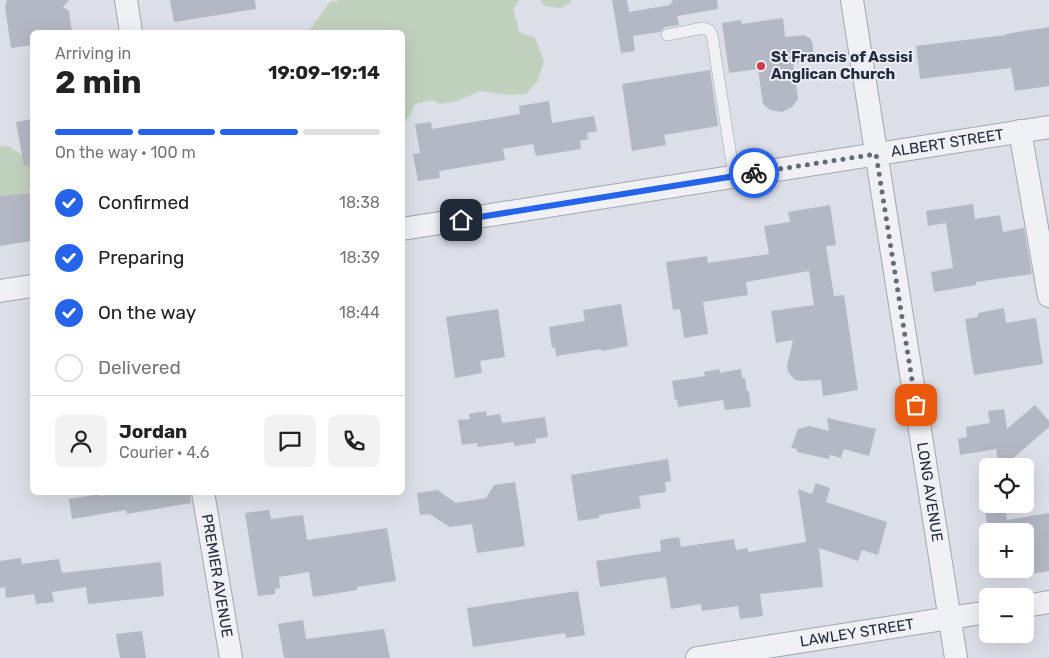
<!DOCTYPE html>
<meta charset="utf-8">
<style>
:root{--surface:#fff;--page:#f2f2f2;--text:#222;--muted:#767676;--line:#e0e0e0;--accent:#2563eb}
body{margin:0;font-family:Rubik,sans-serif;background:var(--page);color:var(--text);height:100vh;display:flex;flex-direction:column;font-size:19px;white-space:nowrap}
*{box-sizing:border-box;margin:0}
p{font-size:16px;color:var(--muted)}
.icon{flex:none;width:28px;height:28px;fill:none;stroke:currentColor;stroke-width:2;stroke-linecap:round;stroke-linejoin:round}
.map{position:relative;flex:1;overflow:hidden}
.sheet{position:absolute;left:30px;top:30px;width:375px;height:465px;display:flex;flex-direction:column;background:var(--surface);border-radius:8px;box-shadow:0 5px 20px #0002}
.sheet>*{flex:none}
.controls{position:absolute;left:979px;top:458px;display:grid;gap:10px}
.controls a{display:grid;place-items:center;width:55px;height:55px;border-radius:8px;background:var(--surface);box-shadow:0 5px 20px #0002;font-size:25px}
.pin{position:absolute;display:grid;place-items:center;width:42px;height:42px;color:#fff;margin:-21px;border-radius:10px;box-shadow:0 2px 8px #0006}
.courier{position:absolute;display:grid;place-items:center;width:50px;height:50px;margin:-25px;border:4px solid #2563eb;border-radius:50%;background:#fff;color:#222;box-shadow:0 1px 6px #0007}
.head em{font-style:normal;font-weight:700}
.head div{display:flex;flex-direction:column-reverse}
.head{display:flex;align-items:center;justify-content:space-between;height:85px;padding:0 25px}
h1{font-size:32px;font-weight:700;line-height:38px}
.bar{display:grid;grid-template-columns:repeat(4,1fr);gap:8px 5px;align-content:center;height:60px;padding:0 25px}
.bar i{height:6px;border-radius:4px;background:var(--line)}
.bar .selected{background:var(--accent)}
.bar p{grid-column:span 4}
.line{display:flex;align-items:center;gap:12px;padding:0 25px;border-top:1px solid var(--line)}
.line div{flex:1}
.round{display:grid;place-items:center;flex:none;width:52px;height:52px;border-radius:8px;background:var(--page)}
ol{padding:0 25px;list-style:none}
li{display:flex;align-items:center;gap:15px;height:55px}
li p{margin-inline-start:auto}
li .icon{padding:5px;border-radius:50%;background:var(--accent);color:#fff;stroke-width:4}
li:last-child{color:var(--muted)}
li i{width:28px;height:28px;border:2px solid var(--line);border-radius:50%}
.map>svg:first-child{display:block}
.green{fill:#c0d1bd}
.building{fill:#b3b8c4}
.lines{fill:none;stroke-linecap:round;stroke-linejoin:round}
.lane-casing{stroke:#a1a6b1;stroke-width:12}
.street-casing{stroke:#a1a6b1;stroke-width:24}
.lane{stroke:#eff1f5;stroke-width:11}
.street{stroke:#eff1f5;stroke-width:22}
.done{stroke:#656b79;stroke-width:5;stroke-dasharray:0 9}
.route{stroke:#2563eb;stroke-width:6}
.poi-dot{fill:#d33a46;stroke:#ebeef5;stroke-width:2}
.labels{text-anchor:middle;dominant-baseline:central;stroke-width:4;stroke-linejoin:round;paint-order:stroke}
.poi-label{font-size:15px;font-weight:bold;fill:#252c3e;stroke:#ebeef5;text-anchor:start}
.street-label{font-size:15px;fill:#252c3e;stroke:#ebeef5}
</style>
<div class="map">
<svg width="1049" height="658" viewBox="0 0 1049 658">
<rect width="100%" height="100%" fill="#dcdfe7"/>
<path class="green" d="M341,0H519L513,10L517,22L519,32L535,38L544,61L537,82L526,94L510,95L480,91L457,101L440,104L432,100L415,104L411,113L403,125L402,32H308L330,2Z
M540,0H571V2L561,8L545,6Z
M8,146L32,162V182L25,206L0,207V147Z"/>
<path class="building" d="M7,0H69L63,7L69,11L72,32H32V45L11,48L5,7Z
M170,0H255L256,9L174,22Z
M612,0H627L629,12L670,5L673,0H717L718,9L677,16L679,25L665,27L660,32L633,36L635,51L621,53Z
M783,18L785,37L804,35L811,39L813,46V53L808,61L793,63L798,99L792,107L782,112L770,110L763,104L758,69L729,73L722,23L741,20L742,24Z
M1049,27V86L1015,91L1011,68L920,79L916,46L1006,35V34Z
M710,70L718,126L664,135L666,145L632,151L622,84Z
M549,101L552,123L594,116L597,131L587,133L588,139L580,141L581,149L536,156L533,144L503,149L505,160L439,171L440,178L418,181L413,154L420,153L415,124L431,122L432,129L520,114L519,106Z
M32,119V165L24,166L16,122Z
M32,193V241L0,246V196Z
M973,204L975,219L1000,215L1003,232L1024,228L1032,274L976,282V285L934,292L931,272L953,268L946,223L928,226L926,211Z
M830,205L836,245L826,246L834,296L844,295L858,390L823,396L821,380L800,381L795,380L788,372L787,366L793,340L776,343L771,311L814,305L809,271L746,282L748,295L703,302L708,334L684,338L680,309L673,310L666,262L707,256L708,263L769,254L764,226L790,222L788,212Z
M621,304L628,346L602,351L601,349L556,356L555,347L552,348L549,327L585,321L583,310Z
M1004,308L1006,323L1036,318L1043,364L974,375L965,319L978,317V313Z
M498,309L505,357L480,361L482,373L455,378L446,317Z
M719,369L720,373L741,369L742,378H745L747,391H749L751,407L725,410L723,400L678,407L677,399L675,400L672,381L705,376L704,372Z
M1035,405L1049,421V427L1011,460L998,462L996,449L960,455L958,439L967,437L966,427L990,423L988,411L1004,409L1007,429Z
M486,411L487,416L500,414L502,423L545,417L548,437L535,439L536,443L514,446V442L478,447L477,443L462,445L458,420L470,419L469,414Z
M827,418L876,429L869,456L844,449L841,458L830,455L829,459L797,452V449L791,448L798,429L809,426L829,431Z
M668,459L671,481L665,482L666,492L639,496L641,508L599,515V518L578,521L571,475Z
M515,482L525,546L477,553L472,524L450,527L429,514L420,515L417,493L437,490L456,503L486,498L494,485Z
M816,483L830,488L826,502L887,522L878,555L862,550L858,561L819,548L823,587L760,594L763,616L740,619L738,606L702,611L701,604L671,609L666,577L600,587L596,561L661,551L660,540L679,537L681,547L734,539L736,550L748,548V552L806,542L798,489L812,494Z
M123,492H190L191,503L127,514L126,510L72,519L69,499L100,494V496Z
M1005,509L1007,520L1049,513V571L1025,575V531H988L985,511Z
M269,510L271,519L303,515L307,540L387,528L396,581L357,587V590L313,597L309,572L279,577L280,588L275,589V594L258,596L245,513Z
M21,558L22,564L59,559L62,573L161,562L164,596L88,604L86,587L52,592L54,602L36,604L34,594L6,598L5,587L0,588V561Z
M578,591L585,635L566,638L565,633L473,647L467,608Z
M303,620L306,639L384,629L390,658H284L278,624Z
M142,631L146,658H120L116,634Z"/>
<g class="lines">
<defs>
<path id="lane" d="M667,35L703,28L709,30L712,35L734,176"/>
<g id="street">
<path d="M126,0L131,32"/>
<path id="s1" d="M852,0L956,658"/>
<path d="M1020,131L1049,296"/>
<path id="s2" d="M402,229L1049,127"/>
<path d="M0,291L32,286"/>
<path id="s3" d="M203,492L231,658"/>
<path d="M1025,606L1049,602"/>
<path id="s4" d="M697,658L988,612"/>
</g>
</defs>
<use href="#lane" class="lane-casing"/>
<use href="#street" class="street-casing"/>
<use href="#lane" class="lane"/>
<use href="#street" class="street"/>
</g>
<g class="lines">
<path class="done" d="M754,173L876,154L916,405"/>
<path class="route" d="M461,220L754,173"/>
</g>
<circle class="poi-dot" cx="761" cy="66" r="5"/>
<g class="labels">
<g class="poi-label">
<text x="771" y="57">St Francis of Assisi<tspan x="771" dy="17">Anglican Church</tspan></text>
</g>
<g class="street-label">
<text stroke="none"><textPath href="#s2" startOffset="552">ALBERT STREET</textPath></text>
<text stroke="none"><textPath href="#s1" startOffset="498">LONG AVENUE</textPath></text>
<text stroke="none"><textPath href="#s3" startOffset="85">PREMIER AVENUE</textPath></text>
<text stroke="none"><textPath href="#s4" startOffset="162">LAWLEY STREET</textPath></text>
</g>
</g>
</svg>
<div class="controls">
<a><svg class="icon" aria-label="locate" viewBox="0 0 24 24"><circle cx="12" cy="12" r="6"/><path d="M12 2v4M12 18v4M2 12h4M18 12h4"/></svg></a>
<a>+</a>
<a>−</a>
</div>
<div class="pin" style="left:916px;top:405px;background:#ea580c"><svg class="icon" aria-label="bag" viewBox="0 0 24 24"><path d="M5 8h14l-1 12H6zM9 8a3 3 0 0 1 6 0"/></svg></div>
<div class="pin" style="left:461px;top:220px;background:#1f2937"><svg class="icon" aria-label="home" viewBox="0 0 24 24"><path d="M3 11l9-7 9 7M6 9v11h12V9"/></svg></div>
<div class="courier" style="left:754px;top:173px"><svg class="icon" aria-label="bike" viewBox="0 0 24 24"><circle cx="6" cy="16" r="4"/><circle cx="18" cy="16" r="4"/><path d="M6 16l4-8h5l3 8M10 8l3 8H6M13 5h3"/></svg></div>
<section class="sheet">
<div class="head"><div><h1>2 min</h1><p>Arriving in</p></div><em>19:09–19:14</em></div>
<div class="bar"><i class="selected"></i><i class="selected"></i><i class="selected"></i><i></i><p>On the way · 100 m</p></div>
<ol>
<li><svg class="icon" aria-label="check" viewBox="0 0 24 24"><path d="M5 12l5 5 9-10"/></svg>Confirmed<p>18:38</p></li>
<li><svg class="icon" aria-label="check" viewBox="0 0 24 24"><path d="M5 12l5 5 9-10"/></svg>Preparing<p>18:39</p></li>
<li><svg class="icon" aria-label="check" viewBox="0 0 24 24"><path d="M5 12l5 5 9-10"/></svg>On the way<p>18:44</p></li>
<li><i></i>Delivered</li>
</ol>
<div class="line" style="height:90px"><a class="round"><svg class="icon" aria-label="person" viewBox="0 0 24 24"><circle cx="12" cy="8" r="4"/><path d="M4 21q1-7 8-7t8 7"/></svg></a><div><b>Jordan</b><p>Courier · 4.6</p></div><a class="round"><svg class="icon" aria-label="chat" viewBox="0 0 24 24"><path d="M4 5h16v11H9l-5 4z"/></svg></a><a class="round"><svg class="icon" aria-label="phone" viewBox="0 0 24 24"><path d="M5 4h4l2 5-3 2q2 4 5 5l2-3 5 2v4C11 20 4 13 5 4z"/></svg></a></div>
</section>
</div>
